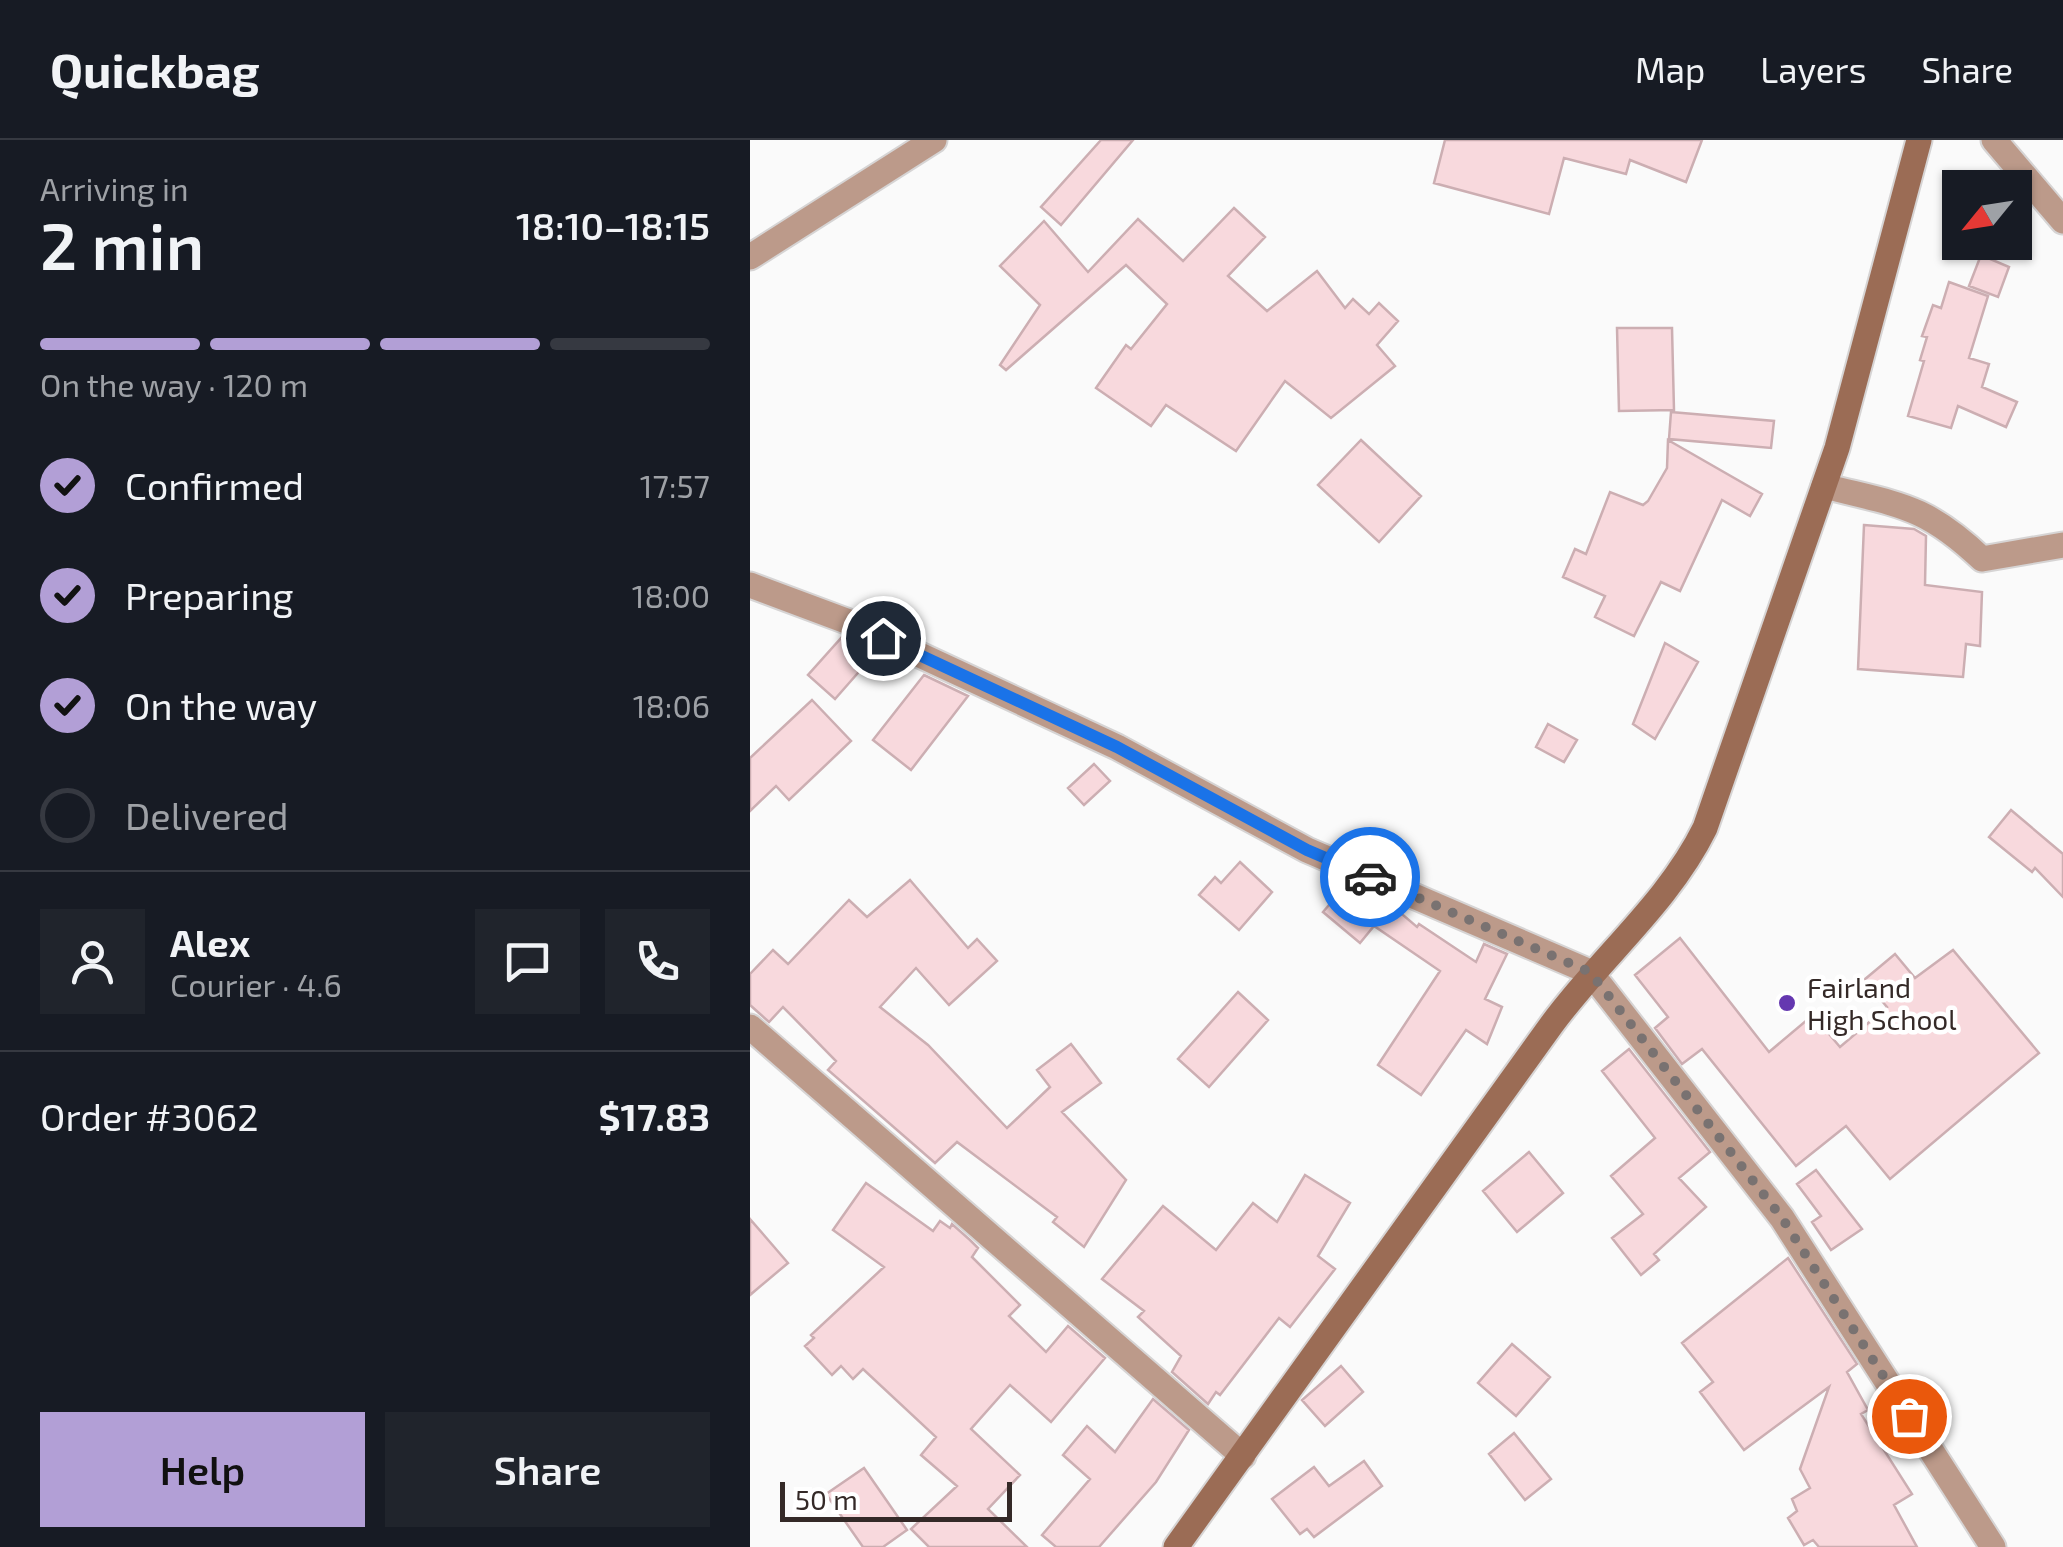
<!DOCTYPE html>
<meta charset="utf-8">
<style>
:root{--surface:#171b24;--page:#20242c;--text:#f1f3f6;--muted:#9ea1a6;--line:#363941;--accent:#b29fd6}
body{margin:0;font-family:"Exo 2",sans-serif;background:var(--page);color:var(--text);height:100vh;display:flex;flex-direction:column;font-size:38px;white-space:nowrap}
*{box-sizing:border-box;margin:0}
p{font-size:32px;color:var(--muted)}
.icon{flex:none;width:55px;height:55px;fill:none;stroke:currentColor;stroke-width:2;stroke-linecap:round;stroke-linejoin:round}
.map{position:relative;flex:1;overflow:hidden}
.drawer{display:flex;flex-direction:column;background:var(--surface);width:750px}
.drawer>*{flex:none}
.needle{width:65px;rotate:240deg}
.fabs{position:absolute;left:1192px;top:30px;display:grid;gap:20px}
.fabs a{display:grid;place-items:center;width:90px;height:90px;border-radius:0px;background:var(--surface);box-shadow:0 2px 8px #0004;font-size:50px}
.scale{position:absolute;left:30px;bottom:25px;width:232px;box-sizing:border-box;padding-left:10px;border:5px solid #342927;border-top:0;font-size:28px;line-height:35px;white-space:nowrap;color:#342927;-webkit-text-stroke:8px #fff;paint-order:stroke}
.pin{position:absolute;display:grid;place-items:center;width:85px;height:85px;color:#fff;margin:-42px;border:5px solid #fff;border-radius:50%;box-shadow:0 2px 10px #0007}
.courier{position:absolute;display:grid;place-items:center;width:100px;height:100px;margin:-50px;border:8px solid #1a73e8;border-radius:50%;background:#fff;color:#222;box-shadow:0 2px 12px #0007}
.overview em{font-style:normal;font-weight:600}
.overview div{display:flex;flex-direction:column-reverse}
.overview{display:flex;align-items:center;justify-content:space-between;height:170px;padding:0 40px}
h1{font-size:65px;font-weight:600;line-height:75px}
.bar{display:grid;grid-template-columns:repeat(4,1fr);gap:15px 10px;align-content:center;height:120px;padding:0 40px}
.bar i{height:12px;border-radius:8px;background:var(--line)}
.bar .selected{background:var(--accent)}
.bar p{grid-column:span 4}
.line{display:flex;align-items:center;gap:25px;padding:0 40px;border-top:2px solid var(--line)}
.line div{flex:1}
.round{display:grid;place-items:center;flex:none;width:105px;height:105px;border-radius:0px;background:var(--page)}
ol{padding:0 40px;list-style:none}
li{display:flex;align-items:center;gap:30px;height:110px}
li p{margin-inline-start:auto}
li .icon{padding:10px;border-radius:50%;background:var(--accent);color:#111;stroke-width:4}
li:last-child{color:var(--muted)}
li i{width:55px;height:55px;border:5px solid var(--line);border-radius:50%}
.action{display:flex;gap:20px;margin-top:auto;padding:20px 40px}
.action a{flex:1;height:115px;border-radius:0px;background:var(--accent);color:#111;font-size:40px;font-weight:600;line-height:115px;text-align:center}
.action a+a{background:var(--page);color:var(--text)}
header{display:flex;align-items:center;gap:60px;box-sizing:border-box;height:140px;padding:0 50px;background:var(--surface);border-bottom:2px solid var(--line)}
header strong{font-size:48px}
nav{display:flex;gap:55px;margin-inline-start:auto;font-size:35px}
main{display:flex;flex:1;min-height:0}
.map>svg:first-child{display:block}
.building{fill:#f8d9dd;stroke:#ccaeb2;stroke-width:2.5}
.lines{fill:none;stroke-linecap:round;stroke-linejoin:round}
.street-casing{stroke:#d6d4d4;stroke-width:29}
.secondary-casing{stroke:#d6d4d4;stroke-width:29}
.street{stroke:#bc9a8a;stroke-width:25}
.secondary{stroke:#9b6c55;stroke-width:25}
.done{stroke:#797271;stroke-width:10;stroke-dasharray:0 18}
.route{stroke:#1a73e8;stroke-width:12}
.poi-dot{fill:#6538b0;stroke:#fff;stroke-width:4}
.labels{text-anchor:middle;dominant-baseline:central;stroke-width:9;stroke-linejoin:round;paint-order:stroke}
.poi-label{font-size:28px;fill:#342927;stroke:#fff;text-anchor:start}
</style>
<header>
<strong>Quickbag</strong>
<nav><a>Map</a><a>Layers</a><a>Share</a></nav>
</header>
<main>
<section class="drawer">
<div class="overview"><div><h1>2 min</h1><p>Arriving in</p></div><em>18:10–18:15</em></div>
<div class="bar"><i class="selected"></i><i class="selected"></i><i class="selected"></i><i></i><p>On the way · 120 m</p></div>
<ol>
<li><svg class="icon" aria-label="check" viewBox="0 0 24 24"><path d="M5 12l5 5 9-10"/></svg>Confirmed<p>17:57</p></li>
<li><svg class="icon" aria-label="check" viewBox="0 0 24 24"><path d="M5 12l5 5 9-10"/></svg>Preparing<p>18:00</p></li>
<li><svg class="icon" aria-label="check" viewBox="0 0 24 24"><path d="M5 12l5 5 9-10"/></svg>On the way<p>18:06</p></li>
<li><i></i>Delivered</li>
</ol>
<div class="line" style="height:180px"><a class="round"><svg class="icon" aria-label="person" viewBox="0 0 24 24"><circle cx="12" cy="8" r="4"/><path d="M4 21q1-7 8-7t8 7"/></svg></a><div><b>Alex</b><p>Courier · 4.6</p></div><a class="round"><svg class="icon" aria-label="chat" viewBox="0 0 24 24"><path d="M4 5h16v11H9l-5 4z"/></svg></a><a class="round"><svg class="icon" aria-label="phone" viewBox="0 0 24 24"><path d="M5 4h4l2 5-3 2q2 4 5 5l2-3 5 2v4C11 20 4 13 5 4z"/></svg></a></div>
<div class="line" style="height:130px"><div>Order #3062</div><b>$17.83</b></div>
<div class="action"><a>Help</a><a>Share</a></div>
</section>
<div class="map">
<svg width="1313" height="1407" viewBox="0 0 1313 1407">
<rect width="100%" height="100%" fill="#fafafa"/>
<path class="building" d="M351,0H383L311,85L291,67Z
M695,0H952L936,42L880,20L876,34L814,18L799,74L684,43Z
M484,68L515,97L478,136L517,171L567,131L595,168L603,159L619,174L629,163L648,181L627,205L645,226L581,278L535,241L486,311L416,265L401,286L346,248L376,205L381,209L417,164L376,125L256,230L250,225L290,165L250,126L294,81L338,132L388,79L433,121Z
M1231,115L1259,127L1248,157L1219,146Z
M1199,142L1238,156L1219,218L1239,224L1232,247L1267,262L1256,287L1208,266L1201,288L1158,276L1174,221L1170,220L1177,197L1172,196L1183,165L1191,168Z
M867,188H922L924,270L869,271Z
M921,272L1024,281L1021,308L919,299Z
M611,300L671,356L629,402L568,345Z
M918,300L1012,354L1000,376L972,360L930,451L911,442L884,496L845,477L855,456L813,437L825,409L836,414L860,352L893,365L898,361L917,328Z
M1114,385L1164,389L1176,396L1175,445L1232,452L1230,506L1216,504L1213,537L1108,529Z
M92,497L121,518L85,559L58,535Z
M915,503L948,522L905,599L883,584Z
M174,535L218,556L161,630L123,600Z
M62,560L101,601L39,660L26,646L0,671V618Z
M798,584L827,600L814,622L786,607Z
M344,624L360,641L334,665L318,648Z
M1261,670L1313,714V757L1285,728L1282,732L1239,697Z
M490,722L522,752L489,790L449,755L465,737L471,743Z
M160,740L218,808L227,799L247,821L199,865L166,828L130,867L178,905L257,988L300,947L287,930L321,904L351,943L312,972L376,1040L334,1107L303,1082L307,1077L207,1002L185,1023L78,930L86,921L33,867L19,882L0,865V834L23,810L38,824L99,760L117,777Z
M596,745L639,763L667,787L669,784L726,822L734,804L757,814L735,859L752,867L737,904L716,890L671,955L628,925L690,831L624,786L610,803L573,772Z
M930,798L1019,912L1063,875L1090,907L1137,867L1114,840L1145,814L1165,838L1203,810L1289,913L1140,1039L1096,986L1046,1026L952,909L932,924L905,888L918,877L885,835Z
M488,852L518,880L459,947L428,919Z
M879,909L960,1012L929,1038L956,1067L904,1114L909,1120L891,1135L862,1098L893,1074L861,1036L905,998L852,931Z
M779,1012L813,1053L767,1092L733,1051Z
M1066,1030L1112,1089L1081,1110L1062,1082L1071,1076L1047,1044Z
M555,1035L600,1063L568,1116L585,1129L540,1187L529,1178L470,1255L466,1252L458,1264L422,1232L431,1216L388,1177L394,1171L352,1139L413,1066L466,1110L503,1063L527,1082Z
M116,1043L183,1091L190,1081L200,1088L202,1084L220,1100L228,1108L222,1117L270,1165L259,1176L296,1212L318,1186L355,1218L301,1282L260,1245L221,1289L270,1335L238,1369L277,1407H179L161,1389L207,1346L171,1315L186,1297L113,1229L103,1239L91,1226L82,1235L55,1206L64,1198L61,1195L134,1127L83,1090Z
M0,1079L38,1123L0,1155Z
M1038,1118L1107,1224L1097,1232L1118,1270L1111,1274L1162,1354L1144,1365L1167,1407H1069L1063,1400L1054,1405L1038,1378L1047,1371L1042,1359L1060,1348L1050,1329L1079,1247L994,1310L950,1252L963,1242L932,1203Z
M762,1204L800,1237L766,1276L728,1243Z
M591,1226L613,1252L575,1286L552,1260Z
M403,1259L439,1290L406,1342L349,1407H306L292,1395L340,1339L313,1315L337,1286L365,1312Z
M764,1293L801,1339L775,1360L739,1314Z
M614,1321L632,1346L564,1397L557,1389L550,1394L522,1359L564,1327L579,1346Z
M114,1328L157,1390L133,1407H113L76,1354Z"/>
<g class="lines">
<defs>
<path id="street" d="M1244,0L1313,81
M0,117L184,0
M1074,346C1148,365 1174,364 1232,419L1313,405
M0,445L99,482L367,607L557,710L840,832L1032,1078L1243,1407
M0,887L493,1316"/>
<path id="secondary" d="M426,1407C553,1233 676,1057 802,884C852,816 918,763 955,688L1087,308L1169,0"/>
</defs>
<use href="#street" class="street-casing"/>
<use href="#secondary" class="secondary-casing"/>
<use href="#street" class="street"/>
<use href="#secondary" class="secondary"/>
</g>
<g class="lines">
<path class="done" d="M620,737L840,832L1032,1078L1159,1276"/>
<path class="route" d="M133,498L367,607L557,710L620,737"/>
</g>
<circle class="poi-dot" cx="1037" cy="863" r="10"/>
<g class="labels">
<g class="poi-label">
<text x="1057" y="847">Fairland<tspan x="1057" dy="32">High School</tspan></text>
</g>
</g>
</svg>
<div class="fabs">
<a><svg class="needle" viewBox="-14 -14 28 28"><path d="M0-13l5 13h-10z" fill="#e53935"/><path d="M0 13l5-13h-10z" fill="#9ea1a6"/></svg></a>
</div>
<div class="scale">50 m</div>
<div class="pin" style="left:1159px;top:1276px;background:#ea580c"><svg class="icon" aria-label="bag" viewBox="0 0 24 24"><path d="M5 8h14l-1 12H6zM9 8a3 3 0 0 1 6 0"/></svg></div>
<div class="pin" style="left:133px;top:498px;background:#1f2937"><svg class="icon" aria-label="home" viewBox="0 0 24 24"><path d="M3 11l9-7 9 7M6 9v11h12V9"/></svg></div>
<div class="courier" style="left:620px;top:737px"><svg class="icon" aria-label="car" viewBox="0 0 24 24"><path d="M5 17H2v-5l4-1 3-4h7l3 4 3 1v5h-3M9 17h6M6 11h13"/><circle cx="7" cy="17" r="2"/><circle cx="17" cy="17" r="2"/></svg></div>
</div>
</main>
